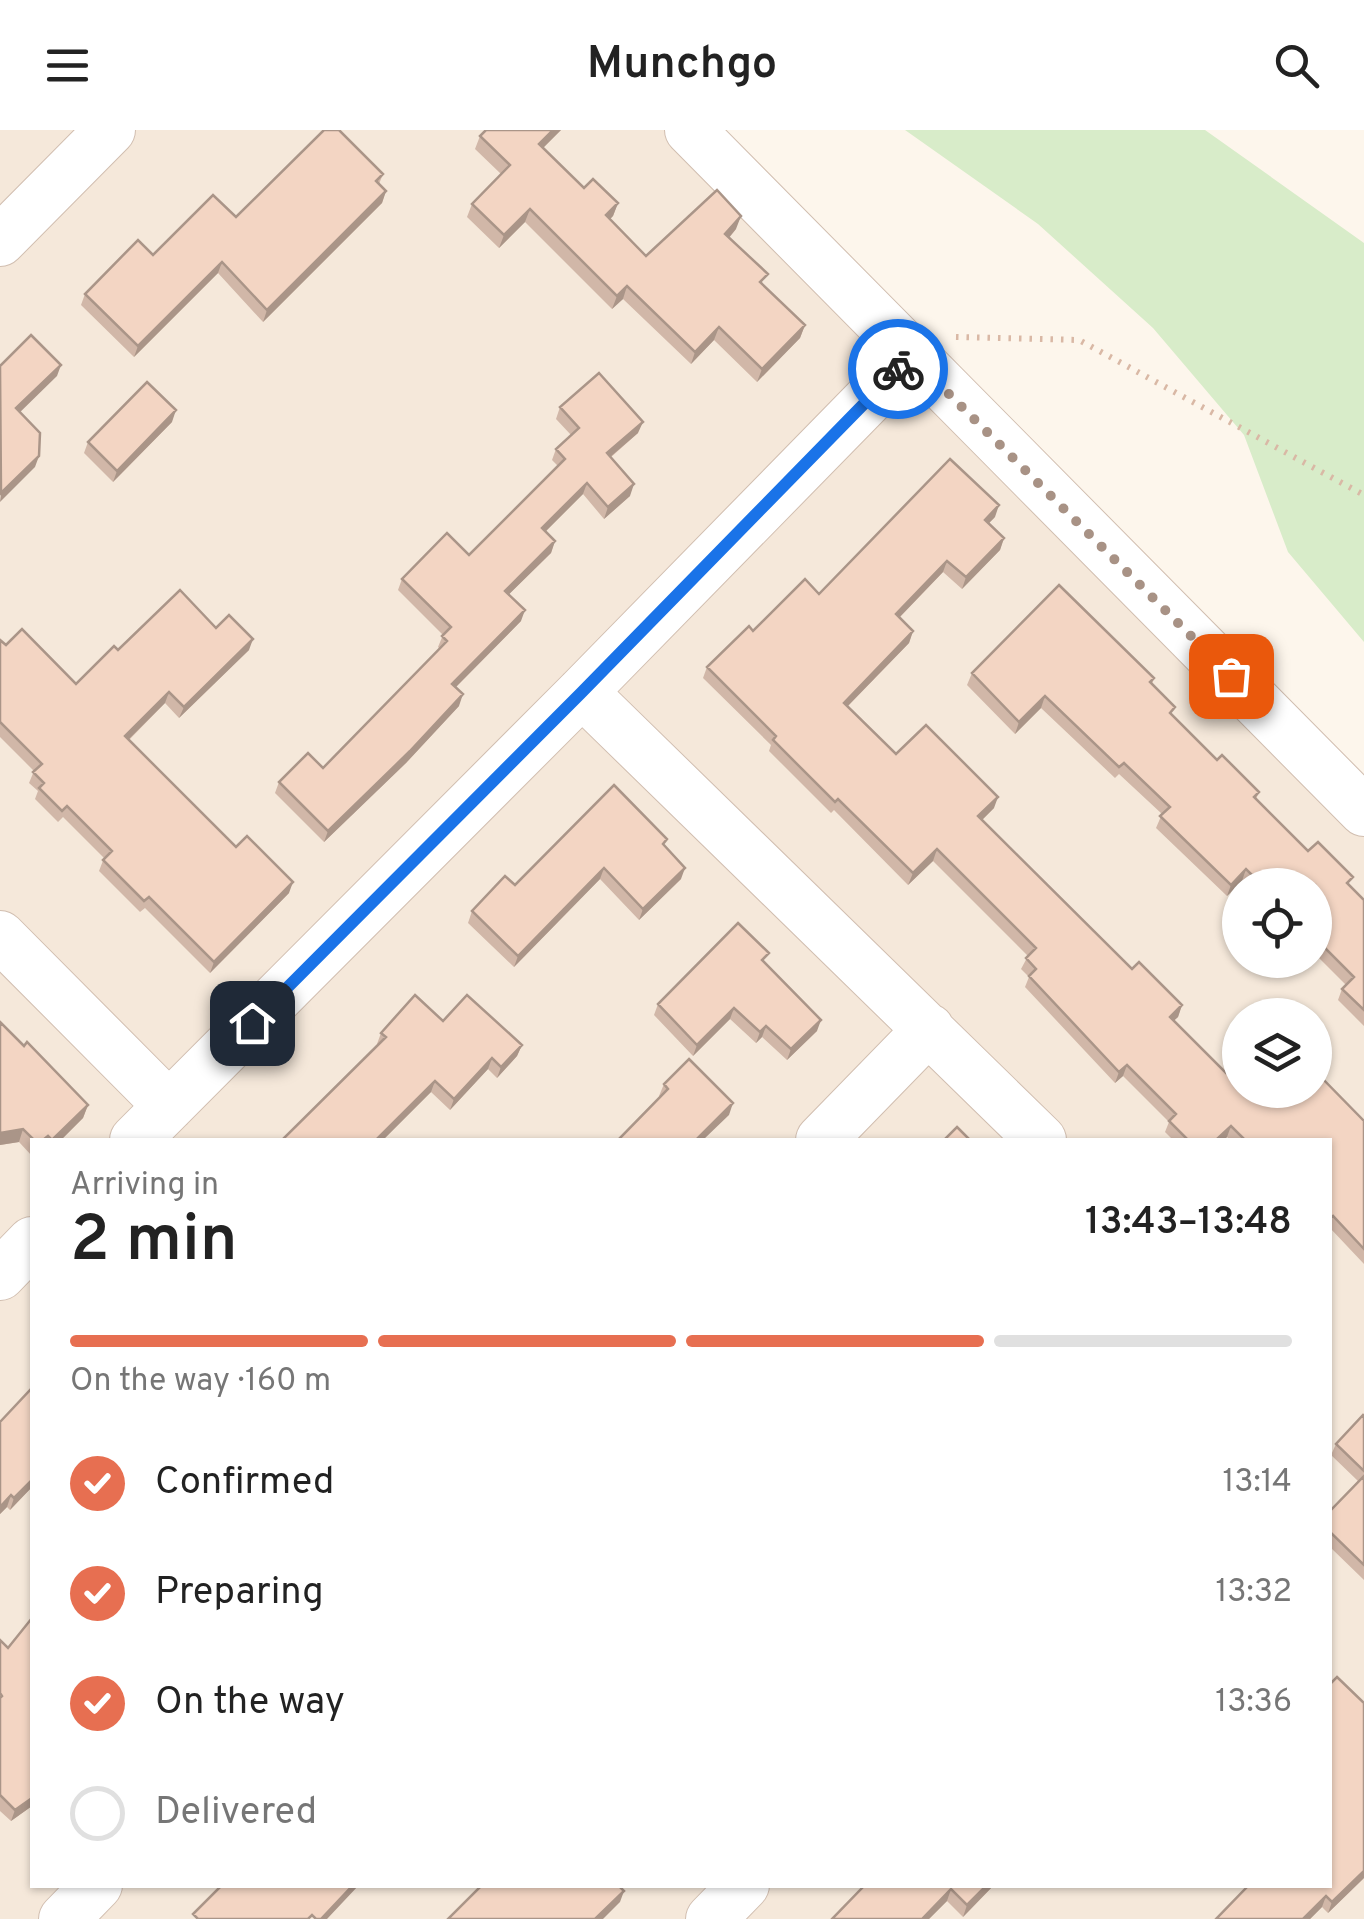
<!DOCTYPE html>
<meta charset="utf-8">
<style>
:root{--surface:#fff;--page:#f6f6f6;--text:#222;--muted:#767676;--line:#e0e0e0;--accent:#e76f51}
body{margin:0;font-family:Overpass,sans-serif;background:var(--page);color:var(--text);height:100vh;display:flex;flex-direction:column;font-size:38px;white-space:nowrap}
*{box-sizing:border-box;margin:0}
p{font-size:32px;color:var(--muted)}
.icon{flex:none;width:55px;height:55px;fill:none;stroke:currentColor;stroke-width:2;stroke-linecap:round;stroke-linejoin:round}
.map{position:relative;flex:1;overflow:hidden}
.panel{position:absolute;left:30px;top:1008px;width:1302px;height:750px;display:flex;flex-direction:column;background:var(--surface);border-radius:0px;box-shadow:0 2px 8px #0004}
.panel>*{flex:none}
.fabs{position:absolute;left:1222px;top:738px;display:grid;gap:20px}
.fabs a{display:grid;place-items:center;width:110px;height:110px;border-radius:50%;background:var(--surface);box-shadow:0 2px 8px #0004;font-size:50px}
.pin{position:absolute;display:grid;place-items:center;width:85px;height:85px;color:#fff;margin:-42px;border-radius:20px;box-shadow:0 5px 15px #0006}
.courier{position:absolute;display:grid;place-items:center;width:100px;height:100px;margin:-50px;border:8px solid #1a73e8;border-radius:50%;background:#fff;color:#222;box-shadow:0 2px 12px #0007}
.overview em{font-style:normal;font-weight:600}
.overview div{display:flex;flex-direction:column-reverse}
.overview{display:flex;align-items:center;justify-content:space-between;height:170px;padding:0 40px}
h1{font-size:65px;font-weight:600;line-height:75px}
.bar{display:grid;grid-template-columns:repeat(4,1fr);gap:15px 10px;align-content:center;height:120px;padding:0 40px}
.bar i{height:12px;border-radius:8px;background:var(--line)}
.bar .current{background:var(--accent)}
.bar p{grid-column:span 4}
ol{padding:0 40px;list-style:none}
li{display:flex;align-items:center;gap:30px;height:110px}
li p{margin-inline-start:auto}
li .icon{padding:10px;border-radius:50%;background:var(--accent);color:#fff;stroke-width:4}
li:last-child{color:var(--muted)}
li i{width:55px;height:55px;border:5px solid var(--line);border-radius:50%}
header{display:flex;justify-content:space-between;align-items:center;height:130px;padding:0 40px;background:var(--surface);font-size:45px;font-weight:600}
.map>svg:first-child{display:block}
.residential{fill:#f5e8da;fill-rule:evenodd}
.green{fill:#d8ecc9}
.lines{fill:none;stroke-linecap:round;stroke-linejoin:round}
.minor-casing{stroke:#d1beb0;stroke-width:52}
.path{stroke:#d9b8a5;stroke-width:6;stroke-dasharray:2.5 8;stroke-linecap:butt}
.minor{stroke:#fff;stroke-width:50}
.wall{fill:#d1b7a8}
.shaded-wall{fill:#aa9588}
.building{fill:#f3d5c3;stroke:#aa9588;stroke-width:2.5}
.done{stroke:#a89285;stroke-width:10;stroke-dasharray:0 18}
.route{stroke:#1a73e8;stroke-width:12}
</style>
<header><svg class="icon" aria-label="menu" viewBox="0 0 24 24"><path d="M4 6h16M4 12h16M4 18h16"/></svg>Munchgo<svg class="icon" aria-label="search" viewBox="0 0 24 24"><circle cx="10" cy="10" r="6"/><path d="M15 15l6 6"/></svg></header>
<div class="map">
<svg width="1364" height="1789" viewBox="0 0 1364 1789">
<rect width="100%" height="100%" fill="#fdf6ec"/>
<path class="residential" d="M0,0H688L1364,679V1789H0ZM1240,755H1315V830H1240ZM1240,885H1315V960H1240ZM32,1010H1330V1755H32Z"/>
<path class="green" d="M905,0H1205L1364,113V512L1288,422L1244,305L1153,198L1038,94Z"/>
<g class="lines">
<defs>
<path id="minor" d="M690,0L1364,681
M0,111L110,0
M582,562L1041,1010
M0,806L169,976
M135,1010L582,562L911,226
M821,1010L929,899
M0,1145L32,1112
M64,1789L97,1755
M711,1789L744,1755"/>
</defs>
<use href="#minor" class="minor-casing"/>
<path class="path" d="M956,207L1079,210L1364,365"/>
<use href="#minor" class="minor"/>
</g>
<path class="wall" d="M486,0H561L543,18L584,58L618,73L613,86L610,89L646,126L736,99L729,108L764,156L805,195L800,208L757,252L714,210L691,234L623,169L612,179L525,92L499,118L467,87L472,74L501,44L475,19L480,6Z
M383,44L379,54L386,61L382,73L263,192L218,143L134,227L81,175L85,164L153,125Z
M560,277L638,303L610,328L630,366L604,389L583,364L545,402L555,411L551,423L509,464L521,491L456,557L459,576L406,633L324,712L275,663L279,652L323,638L440,519L438,517L443,505L398,460L402,449L469,425L558,336L552,330L556,319L571,305L556,289Z
M172,292L113,352L84,323L88,312Z
M995,387L988,394L1004,408L1000,420L962,459L943,442L900,487L913,501L909,513L848,576L896,624L994,678L982,690L1132,839L1182,875L1178,887L1173,891L1226,943L1364,991V1134L1330,1098V1010H1230L1227,1007L1224,1010H1173L1165,1002L1169,992L1123,946L1115,953L1025,857L1029,847L1021,839L1028,826L933,731L908,755L834,680L831,683L769,621L771,615L703,548L707,537L753,501L819,464Z
M216,498L249,520L179,588L165,573L129,610L236,717L289,763L210,843L145,778L140,782L99,741L104,728L63,687L58,692L35,669L38,661L29,653L34,641L0,607V510L6,515L76,554L118,520Z
M972,543L1154,548L1152,554L1172,585L1217,630L1259,662L1256,669L1308,721L1364,770V896L1338,870L1342,859L1346,855L1315,824V755H1246L1242,751L1227,766L1156,698L1162,684L1119,644L1115,648L1041,578L1015,604L967,555Z
M665,716L681,749L639,790L600,749L514,837L468,793L472,781L515,755Z
M765,833L817,901L787,930L762,907L756,913L730,889L693,926L654,885L658,874Z
M443,891L522,915L517,926L497,948L488,939L450,980L431,962L383,1010L377,914L381,903Z
M0,892L88,975L83,988L61,1010H32V1026L19,1012L0,1015Z
M664,954L729,985L661,967L659,966Z
M32,1258V1357L10,1380L7,1377L0,1384V1292Z
M1364,1286V1450L1330,1417V1381L1358,1351L1331,1325L1336,1314Z
M0,1510L32,1676L11,1691L0,1681Z
M1364,1748L1328,1783L1322,1777L1310,1789H1216Z
M865,1755H994L963,1787L947,1771L929,1789H832Z"/>
<path class="shaded-wall" d="M553,0H561L534,27L539,14Z
M386,61L382,73L263,192L267,180Z
M618,73L613,86L601,98L606,85Z
M530,79L525,92L499,118L504,105Z
M741,86L736,99L721,117L725,104Z
M222,132L218,143L134,227L138,216Z
M627,156L623,169L612,179L617,166Z
M805,195L800,208L757,252L762,239Z
M719,197L714,210L691,234L695,222Z
M61,235L57,246L12,290L16,278Z
M176,280L172,292L113,352L117,341Z
M643,292L638,303L602,334L607,323Z
M39,326L35,337L0,372L1,363Z
M587,353L583,364L537,410L542,398Z
M634,354L630,366L604,389L608,377Z
M999,375L995,387L981,401L985,390Z
M1004,408L1000,420L962,459L966,447Z
M555,411L551,423L501,472L505,461Z
M947,431L943,442L892,495L896,484Z
M525,480L521,491L448,565L452,554Z
M913,501L909,513L840,584L844,573Z
M253,509L249,520L179,588L184,577Z
M169,562L165,573L121,617L125,606Z
M463,564L459,576L406,633L324,712L328,701Z
M1045,566L1041,578L1015,604L1019,592Z
M998,667L994,678L974,698L978,686Z
M937,719L933,731L908,755L913,743Z
M604,738L600,749L514,837L518,826Z
M685,738L681,749L639,790L643,779Z
M1246,739L1242,751L1227,766L1231,755Z
M293,752L289,763L210,843L214,832Z
M1182,875L1178,887L1166,898L1170,887Z
M734,878L730,889L693,926L697,915Z
M821,890L817,901L787,930L791,919Z
M766,896L762,907L756,913L760,902Z
M522,915L517,926L497,948L501,937Z
M492,928L488,939L450,980L454,969Z
M1127,935L1123,946L1115,953L1119,942Z
M435,951L431,962L383,1010H376Z
M733,973L729,985L703,1010H696Z
M88,975L83,988L61,1010H52Z
M1231,996L1227,1007L1224,1010H1216Z
M23,999L19,1012L0,1015V1003Z
M32,1350V1357L10,1380L14,1368Z
M11,1365L7,1377L0,1384V1377Z
M32,1668V1676L11,1691L15,1680Z
M1364,1741V1748L1328,1783L1332,1772Z
M353,1755H359L327,1789H321Z
M987,1755H994L963,1787L967,1775Z
M951,1759L947,1771L929,1789H922Z
M624,1761L620,1772L603,1789H595Z
M1326,1766L1322,1777L1310,1789H1303Z"/>
<path class="building" d="M324,0H339L383,44L376,51L386,61L267,180L222,132L138,216L85,164L138,110L153,125L213,65L236,87Z
M486,0H553L539,14L584,58L593,49L618,73L606,85L646,126L717,60L741,86L725,104L768,144L760,152L805,195L762,239L719,197L695,222L627,156L617,166L530,79L504,105L472,74L510,35L480,6Z
M31,205L61,235L16,278L40,303L39,326L1,363L0,236Z
M599,243L643,292L607,323L634,354L608,377L587,353L542,398L555,411L505,461L525,480L452,554L463,564L410,621L328,701L279,652L308,623L323,638L447,511L442,506L451,497L402,449L447,403L469,425L565,329L556,319L579,298L560,277Z
M147,252L176,280L117,341L88,312Z
M950,329L999,375L985,390L1004,408L966,447L947,431L896,484L913,501L844,573L896,624L926,595L998,667L978,686L1132,839L1139,832L1182,875L1170,887L1226,943L1240,929V960H1315V941L1364,991V1119L1333,1086L1330,1088V1010H1245L1231,996L1216,1010H1188L1169,991L1176,984L1127,935L1119,942L1029,846L1036,839L1026,828L1036,818L937,719L913,743L838,669L835,672L773,610L776,606L707,537L749,496L753,501L805,449L819,464Z
M1059,455L1154,548L1150,552L1175,577L1170,583L1217,630L1222,625L1259,662L1254,667L1308,721L1318,712L1353,747L1347,753L1364,770V880L1342,859L1354,847L1315,808V755H1262L1246,739L1231,755L1160,686L1170,677L1124,633L1119,637L1045,566L1019,592L972,543Z
M180,460L216,498L229,485L253,509L184,577L169,562L125,606L236,717L247,706L293,752L214,832L149,767L144,771L103,730L112,721L67,676L62,681L39,658L44,653L33,642L42,634L0,592V510L6,515L22,499L76,554L114,516L118,520Z
M614,655L667,709L663,714L685,738L643,779L604,738L518,826L472,781L505,746L515,755Z
M738,793L769,823L762,830L821,890L791,919L766,896L760,902L734,878L697,915L658,874Z
M415,865L443,891L467,865L522,915L501,937L492,928L454,969L435,951L376,1010H282L386,907L381,903Z
M0,892L24,916L27,912L88,975L52,1010L48,1006L43,1010H34L23,999L0,1003Z
M689,929L733,973L696,1010H618L668,959L664,954Z
M957,997L970,1010H944Z
M32,1258V1350L14,1368L11,1365L0,1377V1292Z
M1363,1285L1364,1286V1341L1336,1314Z
M1364,1346V1435L1330,1402V1381Z
M32,1488V1668L15,1680L0,1665V1568L2,1566L0,1563V1510L8,1518Z
M1337,1547L1364,1573V1741L1332,1772L1326,1766L1303,1789H1216L1249,1755H1330V1554Z
M222,1755H353L321,1789H316L312,1785L308,1789H198L193,1784Z
M482,1755H618L624,1761L595,1789H448Z
M865,1755H987L967,1775L951,1759L922,1789H832Z"/>
<g class="lines">
<path class="done" d="M898,239L911,226L1231,546"/>
<path class="route" d="M252,893L582,562L898,239"/>
</g>
</svg>
<div class="fabs">
<a><svg class="icon" aria-label="locate" viewBox="0 0 24 24"><circle cx="12" cy="12" r="6"/><path d="M12 2v4M12 18v4M2 12h4M18 12h4"/></svg></a>
<a><svg class="icon" aria-label="layers" viewBox="0 0 24 24"><path d="M12 4l9 5-9 5-9-5zM3 14l9 5 9-5"/></svg></a>
</div>
<div class="pin" style="left:1231px;top:546px;background:#ea580c"><svg class="icon" aria-label="bag" viewBox="0 0 24 24"><path d="M5 8h14l-1 12H6zM9 8a3 3 0 0 1 6 0"/></svg></div>
<div class="pin" style="left:252px;top:893px;background:#1f2937"><svg class="icon" aria-label="home" viewBox="0 0 24 24"><path d="M3 11l9-7 9 7M6 9v11h12V9"/></svg></div>
<div class="courier" style="left:898px;top:239px"><svg class="icon" aria-label="bike" viewBox="0 0 24 24"><circle cx="6" cy="16" r="4"/><circle cx="18" cy="16" r="4"/><path d="M6 16l4-8h5l3 8M10 8l3 8H6M13 5h3"/></svg></div>
<section class="panel">
<div class="overview"><div><h1>2 min</h1><p>Arriving in</p></div><em>13:43–13:48</em></div>
<div class="bar"><i class="current"></i><i class="current"></i><i class="current"></i><i></i><p>On the way · 160 m</p></div>
<ol>
<li><svg class="icon" aria-label="check" viewBox="0 0 24 24"><path d="M5 12l5 5 9-10"/></svg>Confirmed<p>13:14</p></li>
<li><svg class="icon" aria-label="check" viewBox="0 0 24 24"><path d="M5 12l5 5 9-10"/></svg>Preparing<p>13:32</p></li>
<li><svg class="icon" aria-label="check" viewBox="0 0 24 24"><path d="M5 12l5 5 9-10"/></svg>On the way<p>13:36</p></li>
<li><i></i>Delivered</li>
</ol>
</section>
</div>
